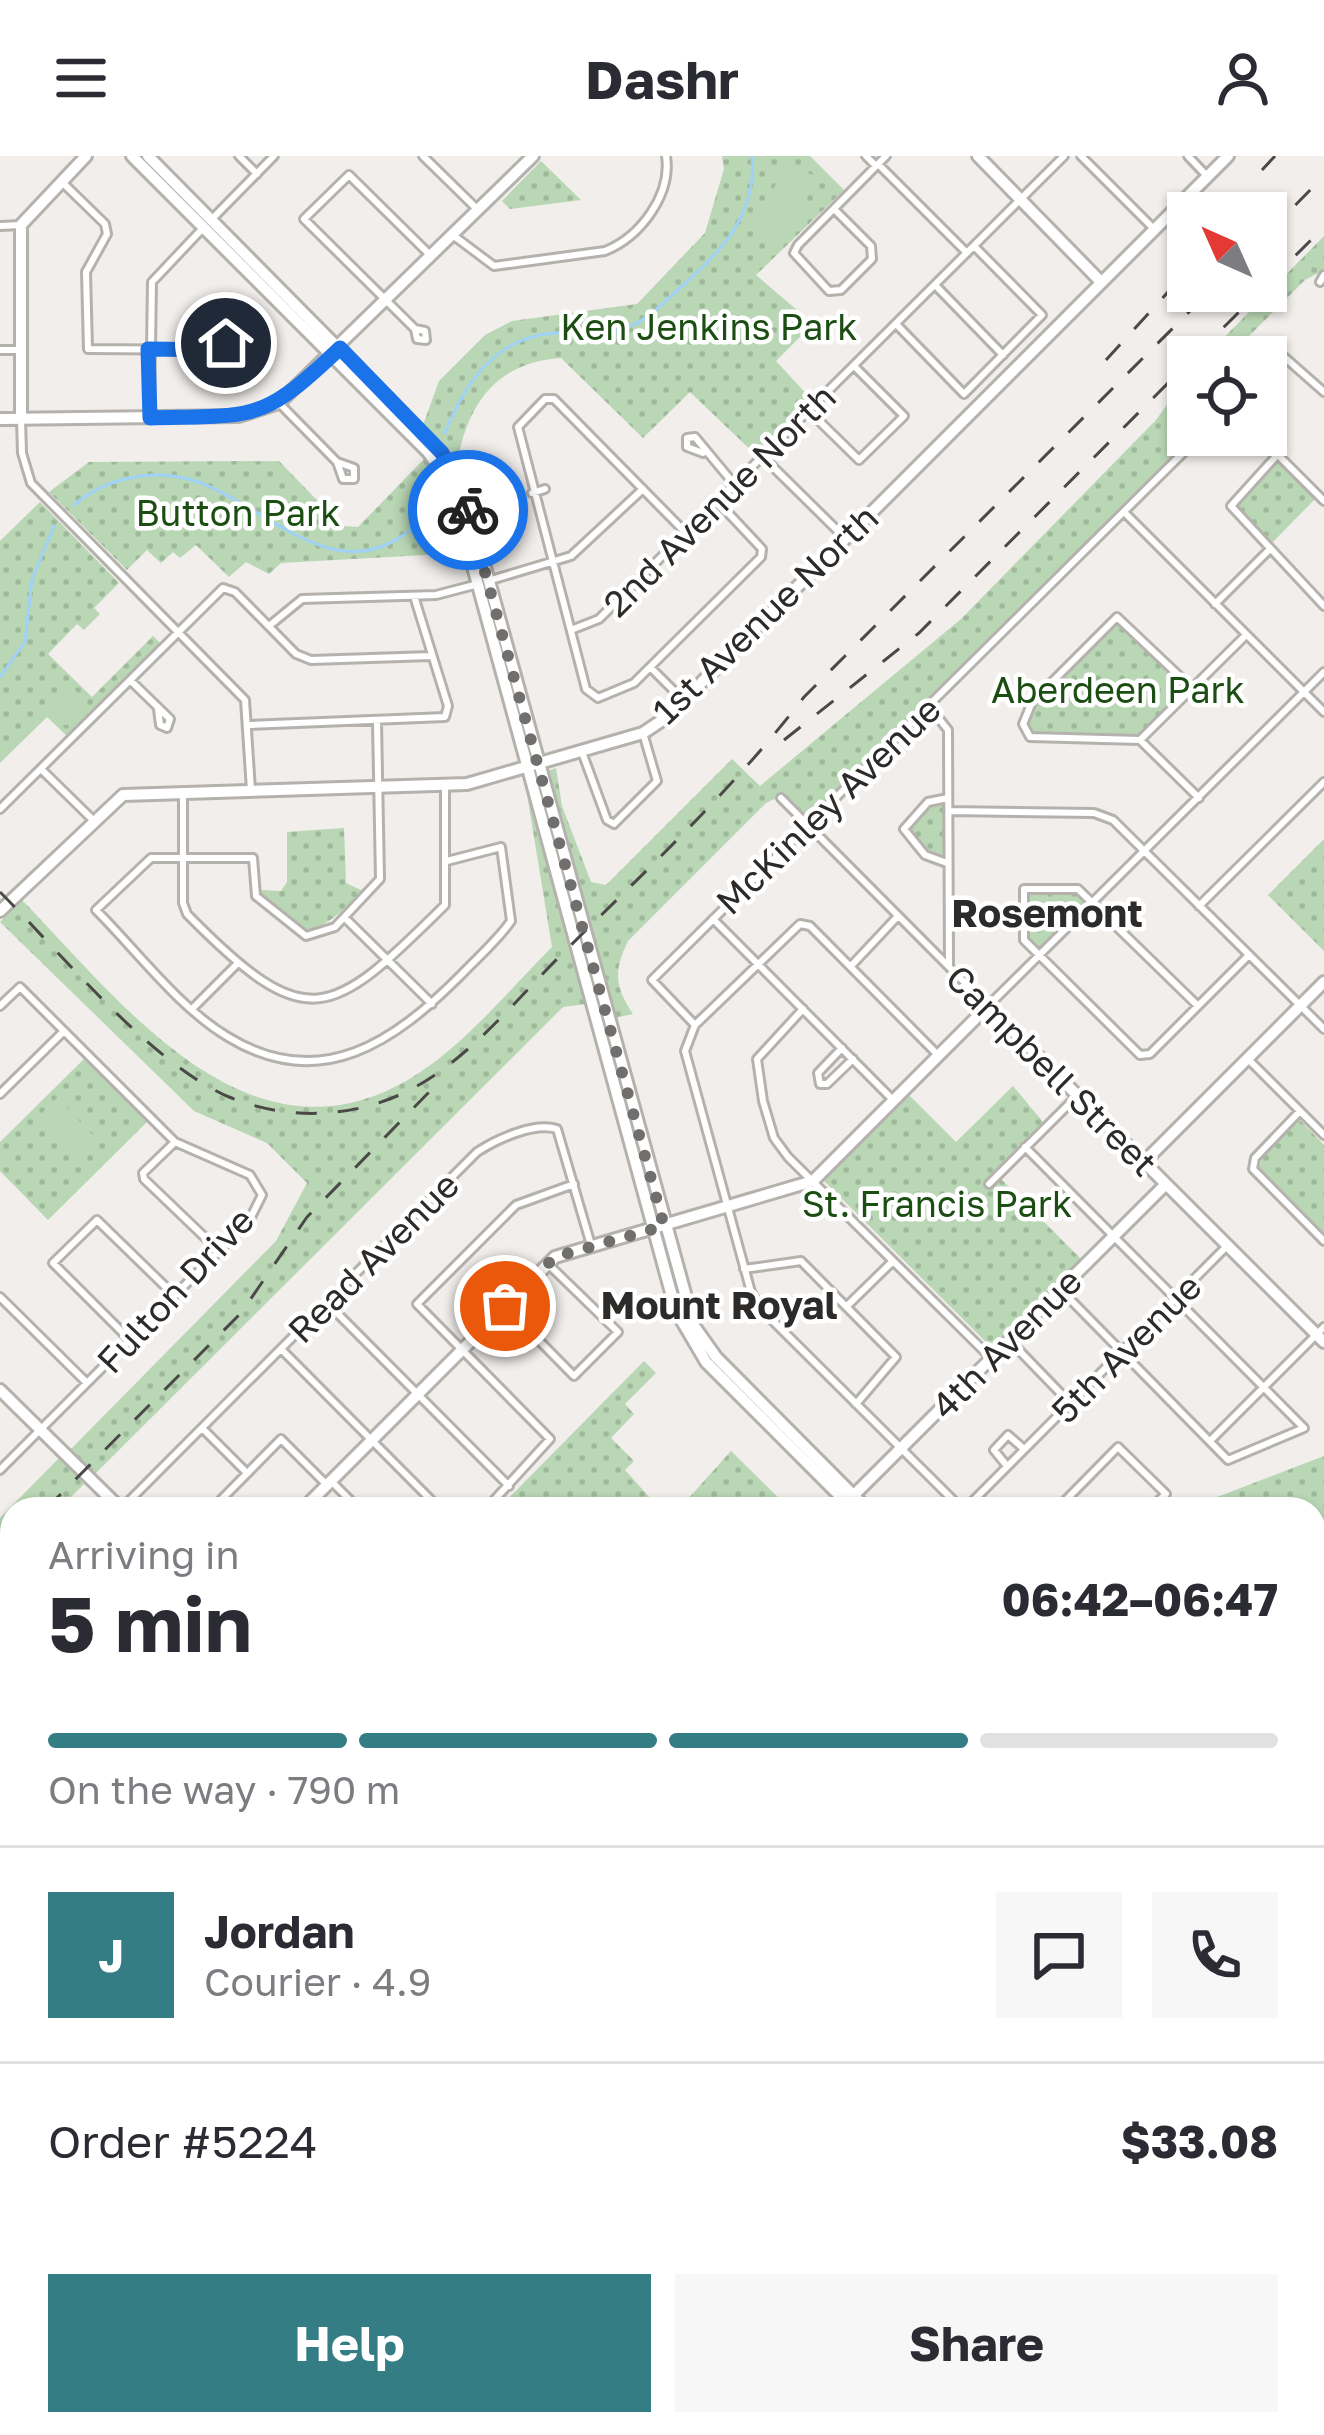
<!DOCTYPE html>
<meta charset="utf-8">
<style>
:root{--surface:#fff;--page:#f7f7f7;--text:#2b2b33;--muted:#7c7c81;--line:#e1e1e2;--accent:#357d85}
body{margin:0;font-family:"Golos Text",sans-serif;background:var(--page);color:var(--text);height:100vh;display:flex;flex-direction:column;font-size:45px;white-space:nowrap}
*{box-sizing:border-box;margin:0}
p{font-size:39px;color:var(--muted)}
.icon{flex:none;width:66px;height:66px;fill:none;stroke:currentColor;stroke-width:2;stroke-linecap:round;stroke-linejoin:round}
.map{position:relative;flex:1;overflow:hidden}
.side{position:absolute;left:0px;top:1341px;width:1326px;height:939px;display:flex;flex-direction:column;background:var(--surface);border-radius:36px 36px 0 0;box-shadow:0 3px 9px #0004}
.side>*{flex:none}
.needle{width:78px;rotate:315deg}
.buttons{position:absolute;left:1167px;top:36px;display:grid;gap:24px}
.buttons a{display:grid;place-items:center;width:120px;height:120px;border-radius:0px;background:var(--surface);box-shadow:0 3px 9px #0004;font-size:60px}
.pin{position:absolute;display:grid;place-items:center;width:102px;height:102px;color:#fff;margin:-51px;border:6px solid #fff;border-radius:50%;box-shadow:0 3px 12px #0007}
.courier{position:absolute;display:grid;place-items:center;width:120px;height:120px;margin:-60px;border:9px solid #1a73e8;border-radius:50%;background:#fff;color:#222;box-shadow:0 3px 15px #0007}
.headline em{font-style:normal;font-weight:700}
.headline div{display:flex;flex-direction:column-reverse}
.headline{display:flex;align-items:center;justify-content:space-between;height:204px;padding:0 48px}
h1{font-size:78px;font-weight:700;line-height:90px}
.bar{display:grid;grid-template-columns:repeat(4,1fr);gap:18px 12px;align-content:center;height:144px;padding:0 48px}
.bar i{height:15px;border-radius:9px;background:var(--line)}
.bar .active{background:var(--accent)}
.bar p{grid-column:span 4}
.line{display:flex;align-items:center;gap:30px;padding:0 48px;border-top:3px solid var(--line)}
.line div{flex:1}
.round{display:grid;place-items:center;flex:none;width:126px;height:126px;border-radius:0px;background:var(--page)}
.primary-button{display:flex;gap:24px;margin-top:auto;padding:24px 48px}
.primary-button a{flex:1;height:138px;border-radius:0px;background:var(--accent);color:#fff;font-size:48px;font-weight:700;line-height:138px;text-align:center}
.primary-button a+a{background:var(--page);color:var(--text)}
header{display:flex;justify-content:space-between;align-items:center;height:156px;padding:0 48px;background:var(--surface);font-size:54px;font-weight:700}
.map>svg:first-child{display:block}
.grass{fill:url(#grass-dots)}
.pitch{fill:#b9d7b4}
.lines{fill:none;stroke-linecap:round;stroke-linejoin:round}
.stream{stroke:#9fd2f6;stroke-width:3}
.street-casing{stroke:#b5b2ae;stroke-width:12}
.secondary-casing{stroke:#b5b2ae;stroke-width:16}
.street{stroke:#fff;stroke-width:6}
.secondary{stroke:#fff;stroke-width:10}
.rail{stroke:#4b4948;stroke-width:3;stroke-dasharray:21 21;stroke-linecap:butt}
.done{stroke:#716f6e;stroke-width:12;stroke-dasharray:0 21.6}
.route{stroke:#1a73e8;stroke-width:15}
.labels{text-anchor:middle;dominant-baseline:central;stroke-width:9;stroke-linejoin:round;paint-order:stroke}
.park-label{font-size:36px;fill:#1c4e13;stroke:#fff}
.street-label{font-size:36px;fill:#2c2b2a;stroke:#fff}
.neighbourhood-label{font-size:39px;font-weight:bold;fill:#2c2b2a;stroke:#fff}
</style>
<header><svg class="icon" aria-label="menu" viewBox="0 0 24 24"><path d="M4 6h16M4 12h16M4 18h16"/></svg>Dashr<svg class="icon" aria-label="person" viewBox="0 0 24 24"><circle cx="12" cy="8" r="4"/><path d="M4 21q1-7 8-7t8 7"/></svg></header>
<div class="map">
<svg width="1324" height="2279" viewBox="0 0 1324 2279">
<defs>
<pattern id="grass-dots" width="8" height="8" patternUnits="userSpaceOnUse" patternTransform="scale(3)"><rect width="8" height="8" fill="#b9d7b4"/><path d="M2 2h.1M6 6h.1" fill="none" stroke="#9fb99b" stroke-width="1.8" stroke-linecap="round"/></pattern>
</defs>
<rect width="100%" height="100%" fill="#f1eeeb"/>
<path class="grass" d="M722,0H810L844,34L756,119L804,160L809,172L776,205L812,244L756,299L690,236L643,282L561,202C497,206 467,248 457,308L423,269L439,225L485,179L512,165L637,148L705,77L724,13Z
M541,5L581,44L510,53L502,45Z
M1324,80V114L1305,124L1228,201H1205Z
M1188,219V279H1193L808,661L785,638L766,647L628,785C614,814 614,830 633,858L610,863L547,615L556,612L562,650L591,726L606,729L732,603L760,630L961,463L1156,264Z
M1278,298L1318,340L1266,393L1231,350Z
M424,303L448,343L460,397L281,407L269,418L246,406L229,421L196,389L180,402L173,396L161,407L147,394L127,414L49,336L89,306L279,305L342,370L358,371Z
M40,346L119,427L94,452L100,458L84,474L77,468L48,498L92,541L153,480L161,488L68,581L47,561L0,607V385Z
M1117,461L1193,533L1140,584L1030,581L1025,575V555Z
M524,620L586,848L563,851L94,1319L70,1294L276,1085L307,1027L267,987L194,955L0,766L22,744C124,849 254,1025 419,917C469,884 510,833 552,791Z
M937,641L948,642V707L935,706L907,681L909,665Z
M344,672L346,727L363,735C325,773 293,800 260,734L281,735L287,726V676Z
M1324,683V795L1268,739Z
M1030,730H1072L1092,747L1039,800L1024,784L1021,741Z
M84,903L148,965L48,1064L0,1015V986Z
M1013,930L1043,966L994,1016L1082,1104L993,1193L822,1023L908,938L956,986Z
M1299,963L1324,989V1078L1259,1013L1262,1002Z
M644,1205L656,1217L625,1248L634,1258L611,1282L634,1305L625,1314L660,1353H498Z
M731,1295L790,1353H679Z
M1324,1300V1470L1314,1480V1353H1186Z
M59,1302L84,1328L59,1353H12V1400L0,1412V1362Z
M0,1420L12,1438V1562L0,1546Z"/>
<path class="pitch" d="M786,7L817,21L784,89L753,75Z
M49 551a18 18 0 1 1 36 0a18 18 0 1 1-36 0Z
M57,942L98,984L80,1003L38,961Z"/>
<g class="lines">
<path class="stream" d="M445,277C465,227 495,181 555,177C581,176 603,181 628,171C648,164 664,146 680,132C721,95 757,60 752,0
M74,349C104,323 148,313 188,323C259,341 332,438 410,374C425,362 437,348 435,328
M0,521L25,486L32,423L54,370
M657,2268L669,2279"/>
<defs>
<path id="street" d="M239,0L257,18
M423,0L476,52
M866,0L876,10
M1081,0L1154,73
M1188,0L1206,19
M878,8L967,97
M63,27L105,68L107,78L86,116L88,193L220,194L225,187L215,178L200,192
M834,53L871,90L872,103L841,134L829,135L794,97L798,89L886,0
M213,62L274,0
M0,70L21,69
M454,80L494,110L605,95C640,81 672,39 666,0
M1320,126L1324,119
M935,129L1003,199
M896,168L964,238L1042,159L974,90
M415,173L417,183L426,184L425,175L415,173L304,63L349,19L429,98
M0,194H20
M1266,216L1282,199L1324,236
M280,248L337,306L343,323H354V312L337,306
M809,255L859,304L904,260L854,210
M150,259L152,126L204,71
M21,263L22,297L31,327L245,544L251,634
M1258,279L1324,345
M703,297L687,291V282L695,281L734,328
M1278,298L1231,350L1324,450
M763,301L845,382
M532,337L545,333
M1124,356L1324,556
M686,377L554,243H545L518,271L586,533L598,542L634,527L761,401L762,393L718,346
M491,424L571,400L643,333
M1215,448L1268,395
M269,470L302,443L436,439L478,428
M571,474L599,463L1064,0
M651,512L682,543
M131,525L170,563L167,572L160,569L158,553
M929,550L948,574L949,809
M377,566L380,723L335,771L306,780L256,740L253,702H151L96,754C137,795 178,851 228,881C321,938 395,885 461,819C478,801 497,785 511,765L501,691L447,705
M250,569L445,561L448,550L414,440
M1140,584L1030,581L1023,568L1032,546L1117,461L1193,533
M1140,584L1246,479
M1140,584L1199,642
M582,596L607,664L614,668L657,625L643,577
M42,614L92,663
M183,636V747L187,758C308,881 330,863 445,749V630
M781,642L988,850L1324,516
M0,653L223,432L235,436L296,498L311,504L431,500
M949,655L1094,657L1113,664L1324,873
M947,707L925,699L904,673L928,646L948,642
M1199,750L1324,626
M345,762L432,848
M713,763L893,944
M851,810L898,760
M0,850L20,831L175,986L250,1019L262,1039L249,1065L0,1314
M1198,850L1078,733H1024V784L1140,899L1150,898L1249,799
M194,851L236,809
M803,853L757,903L763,945L774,982L788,1001L991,1202
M695,869L652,824L1201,279
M842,892L818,917L820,928H827L853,903
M938,899L810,770L800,768L695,869L685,895L751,1136L760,1152L962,1353
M1248,903L1324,979
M0,938L64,875
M1300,955L1255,1002L1253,1013L1324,1085
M175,986L143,1017L144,1023L218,1094
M1025,991L1304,1272L1228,1304L1060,1133
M989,1028L1077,940
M744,1113L801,1105L896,1201L856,1248
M0,1141L87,1227
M327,1147L509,1330
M505,1150L574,1220L618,1176L550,1110
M847,1150L893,1105
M130,1184L53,1107L97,1064L174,1139
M1009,1184L1069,1246
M282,1194L440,1353
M203,1273L247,1317
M1212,1283L1324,1171
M1007,1310L994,1294L1008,1279L1024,1293
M332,1326L359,1353
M122,1352L477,996C497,983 534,966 557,973L591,1089
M212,1353L281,1283L327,1329
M486,1353L550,1283L417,1148L516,1049L574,1028
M965,1353L1227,1090
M1057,1353L1118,1291L1166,1338L1150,1353
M8,1409L12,1428
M1314,1491L1324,1501
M1314,1535L1324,1525
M1314,1597L1324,1607
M0,1759L12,1741
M1314,1817L1324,1825
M727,2268L738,2279"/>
<path id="secondary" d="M132,0L428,296L451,330L676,1155L706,1206L853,1353
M148,0L442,297L461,331L489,425L694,1170L716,1201L867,1353
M978,0L1101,126
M0,263L239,260L279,247L533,0
M21,263V69L86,0
M0,755L123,639L467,628L643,577L667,561L1228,0
M1144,1006L1324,826
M0,1234L121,1353
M850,1343L1166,1028
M303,1353L555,1101L813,1025L988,850L1324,1186
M1314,1718L1324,1708
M1314,1732L1324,1722
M754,2279L765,2268
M768,2279L779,2268"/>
</defs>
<use href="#street" class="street-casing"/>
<use href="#secondary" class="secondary-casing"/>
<use href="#street" class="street"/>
<use href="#secondary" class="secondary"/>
<path class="rail" d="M1262,14L1275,0
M1226,57L1248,23
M1266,79L1324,20
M1266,129L1324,71
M1194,201L1260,135
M1106,204L1188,114
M784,584L919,477L1188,207
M0,736C62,798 150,907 229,941C283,963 343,963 397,940C462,912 512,848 561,799C645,715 732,635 804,541L1210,135
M46,1353L241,1157L307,1061L435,930
M0,1399L12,1387"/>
</g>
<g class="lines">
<path class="done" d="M468,354L664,1070L555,1101L505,1150"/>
<path class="route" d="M226,187L220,194L148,193L150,262C257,259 261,267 340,192L442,297L468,354"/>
</g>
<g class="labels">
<g class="park-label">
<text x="709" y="170">Ken Jenkins Park</text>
<text x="238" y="356">Button Park</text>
<text x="1118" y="533">Aberdeen Park</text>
<text x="937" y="1047">St. Francis Park</text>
</g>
<g class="street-label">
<text transform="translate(719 344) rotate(-45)">2nd Avenue North</text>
<text transform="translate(765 458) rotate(-44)">1st Avenue North</text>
<text transform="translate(828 649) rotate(-44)">McKinley Avenue</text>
<text transform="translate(1052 914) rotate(45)">Campbell Street</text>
<text transform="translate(373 1101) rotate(-45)">Read Avenue</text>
<text transform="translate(175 1134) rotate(-47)">Fulton Drive</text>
<text transform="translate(1006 1187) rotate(-45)">4th Avenue</text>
<text transform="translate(1126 1192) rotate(-45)">5th Avenue</text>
</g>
<g class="neighbourhood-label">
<text x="1047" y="756">Rosemont</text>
<text x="719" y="1148">Mount Royal</text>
</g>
</g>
</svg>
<div class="buttons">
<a><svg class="needle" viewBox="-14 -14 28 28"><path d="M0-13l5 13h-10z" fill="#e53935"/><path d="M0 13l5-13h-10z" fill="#7c7c81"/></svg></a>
<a><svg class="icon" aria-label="locate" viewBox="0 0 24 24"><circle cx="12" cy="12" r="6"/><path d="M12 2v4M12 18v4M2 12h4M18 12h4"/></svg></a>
</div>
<div class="pin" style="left:505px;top:1150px;background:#ea580c"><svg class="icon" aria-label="bag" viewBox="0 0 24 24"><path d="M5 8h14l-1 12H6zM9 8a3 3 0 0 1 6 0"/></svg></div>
<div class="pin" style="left:226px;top:187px;background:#1f2937"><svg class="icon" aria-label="home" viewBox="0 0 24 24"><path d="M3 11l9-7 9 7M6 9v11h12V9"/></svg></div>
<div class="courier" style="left:468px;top:354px"><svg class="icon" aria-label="bike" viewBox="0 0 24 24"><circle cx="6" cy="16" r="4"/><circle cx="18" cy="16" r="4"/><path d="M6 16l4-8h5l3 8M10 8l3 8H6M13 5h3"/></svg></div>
<section class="side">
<div class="headline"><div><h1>5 min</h1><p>Arriving in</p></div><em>06:42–06:47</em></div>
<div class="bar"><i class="active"></i><i class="active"></i><i class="active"></i><i></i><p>On the way · 790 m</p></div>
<div class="line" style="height:216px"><b class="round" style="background:var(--accent);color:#fff">J</b><div><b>Jordan</b><p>Courier · 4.9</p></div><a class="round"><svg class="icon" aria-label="chat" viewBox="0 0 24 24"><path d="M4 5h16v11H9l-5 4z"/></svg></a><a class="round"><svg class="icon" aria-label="phone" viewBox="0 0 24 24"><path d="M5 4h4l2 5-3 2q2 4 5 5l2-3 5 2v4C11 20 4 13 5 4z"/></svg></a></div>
<div class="line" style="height:156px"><div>Order #5224</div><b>$33.08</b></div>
<div class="primary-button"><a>Help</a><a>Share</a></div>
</section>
</div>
